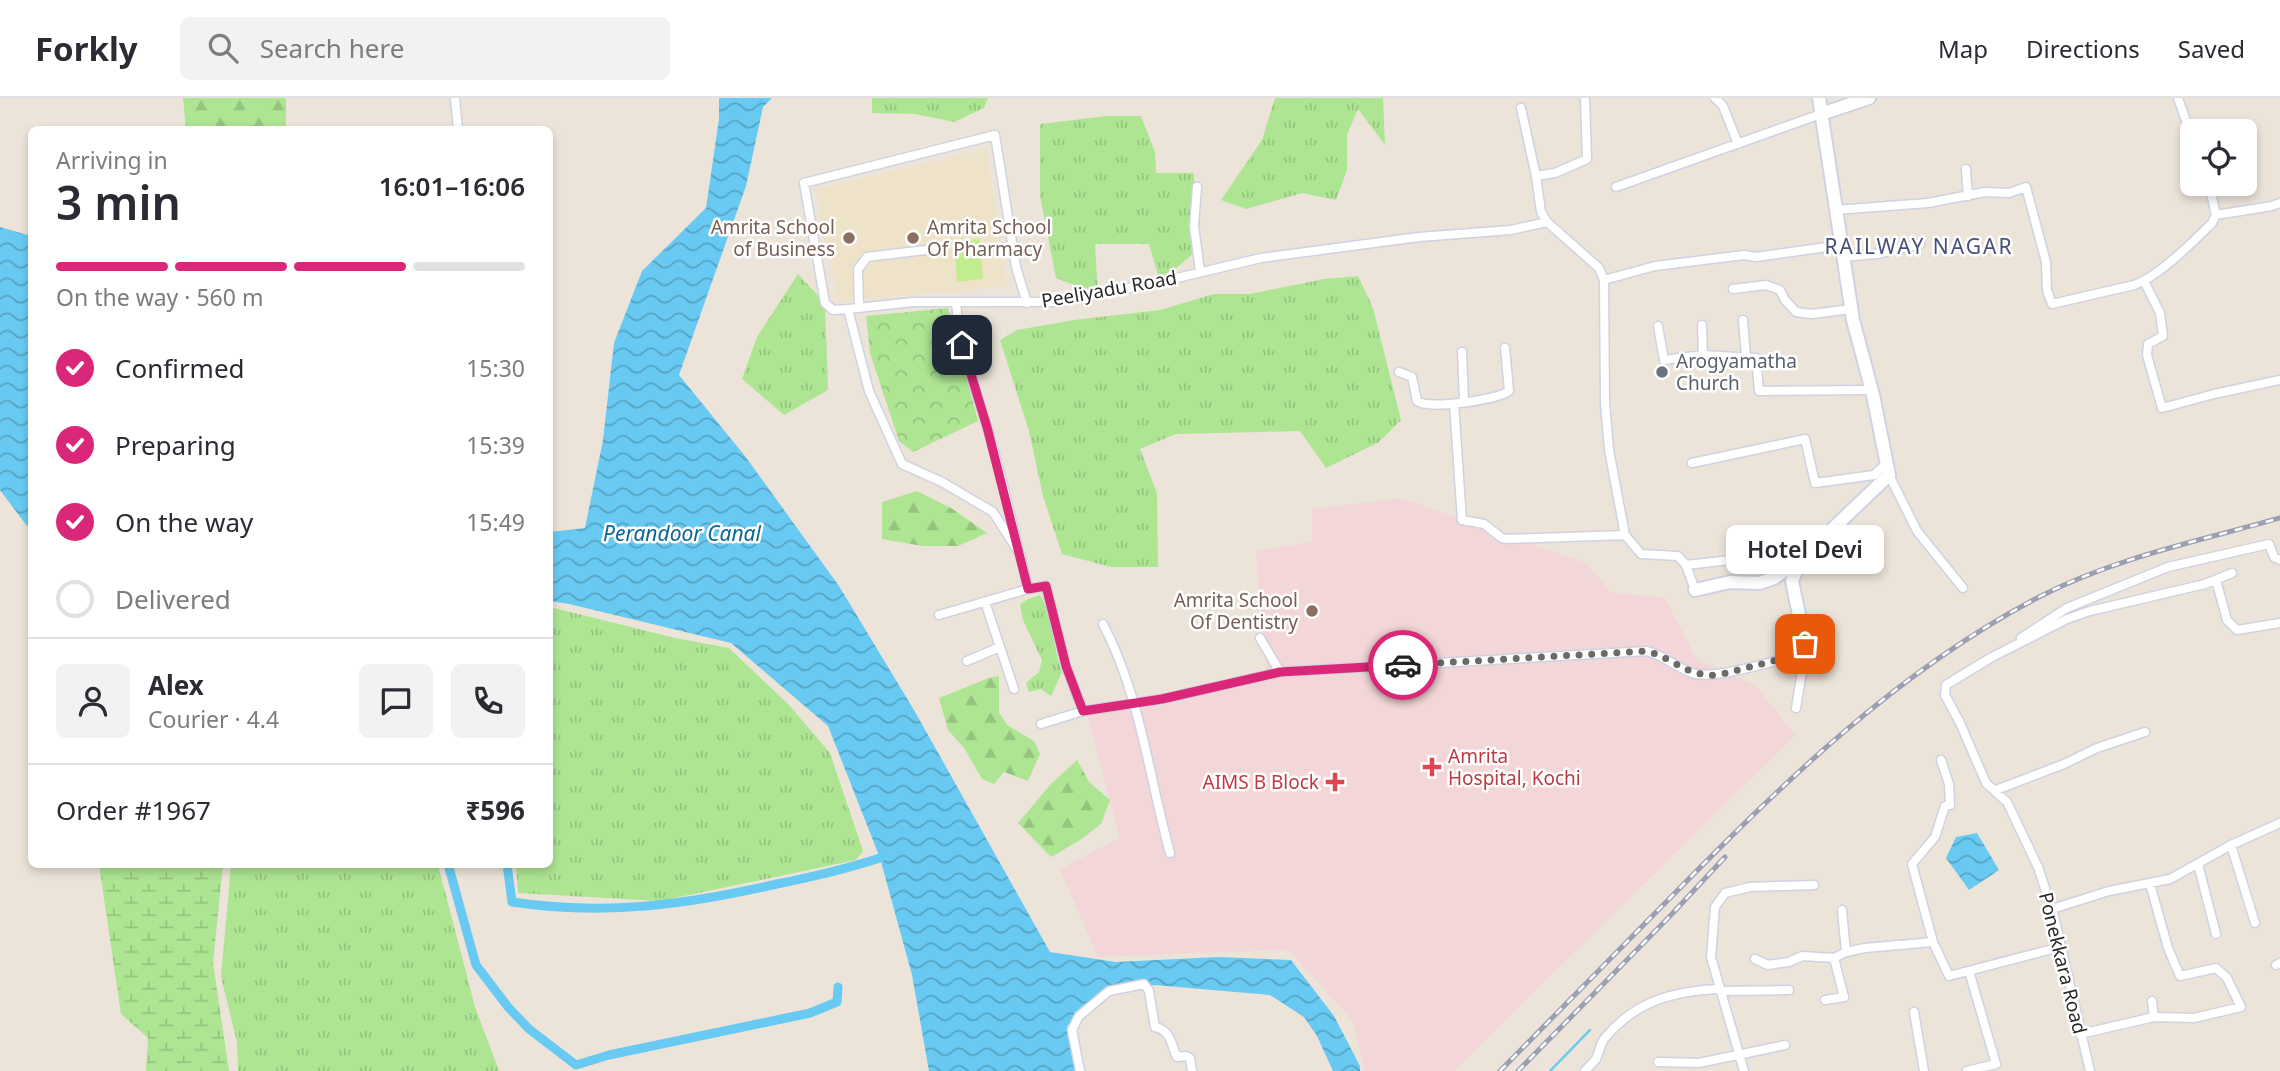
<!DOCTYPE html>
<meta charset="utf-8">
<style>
:root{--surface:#fff;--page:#f2f2f3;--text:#2b2b33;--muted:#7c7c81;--line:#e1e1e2;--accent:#db2777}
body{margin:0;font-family:"Noto Sans",sans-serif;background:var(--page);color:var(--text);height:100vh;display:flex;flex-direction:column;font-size:26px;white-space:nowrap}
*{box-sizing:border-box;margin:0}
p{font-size:23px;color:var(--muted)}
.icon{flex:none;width:38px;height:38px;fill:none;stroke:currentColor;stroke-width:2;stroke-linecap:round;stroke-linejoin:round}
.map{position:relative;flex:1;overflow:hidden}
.drawer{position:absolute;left:28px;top:28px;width:525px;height:742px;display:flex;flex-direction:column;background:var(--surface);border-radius:10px;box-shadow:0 4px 10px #0003}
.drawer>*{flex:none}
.tools{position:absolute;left:2180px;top:21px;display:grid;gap:14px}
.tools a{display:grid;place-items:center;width:77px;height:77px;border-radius:10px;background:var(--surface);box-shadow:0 4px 10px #0003;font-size:35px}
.pin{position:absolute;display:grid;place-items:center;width:60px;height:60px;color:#fff;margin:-30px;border-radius:14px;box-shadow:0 4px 10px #0006}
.courier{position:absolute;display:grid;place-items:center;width:70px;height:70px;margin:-35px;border:5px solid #db2777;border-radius:50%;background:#fff;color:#222;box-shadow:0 2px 9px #0007}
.bubble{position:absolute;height:49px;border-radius:10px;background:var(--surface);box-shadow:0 4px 10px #0003;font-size:23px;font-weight:600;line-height:49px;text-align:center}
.overview em{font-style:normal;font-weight:600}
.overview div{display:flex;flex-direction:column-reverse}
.overview{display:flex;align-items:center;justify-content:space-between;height:119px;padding:0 28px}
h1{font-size:46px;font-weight:600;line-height:52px}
.bar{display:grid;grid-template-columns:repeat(4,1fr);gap:10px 7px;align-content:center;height:84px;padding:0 28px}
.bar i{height:9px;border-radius:5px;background:var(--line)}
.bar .current{background:var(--accent)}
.bar p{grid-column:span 4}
.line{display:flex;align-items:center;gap:18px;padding:0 28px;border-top:2px solid var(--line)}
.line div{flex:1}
.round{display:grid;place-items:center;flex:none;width:74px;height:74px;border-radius:10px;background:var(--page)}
ol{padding:0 28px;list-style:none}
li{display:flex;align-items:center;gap:21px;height:77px}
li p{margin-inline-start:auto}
li .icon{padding:7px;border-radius:50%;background:var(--accent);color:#fff;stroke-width:4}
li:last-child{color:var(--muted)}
li i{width:38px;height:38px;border:4px solid var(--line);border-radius:50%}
header{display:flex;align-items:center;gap:42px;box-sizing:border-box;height:98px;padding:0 35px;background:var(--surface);border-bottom:2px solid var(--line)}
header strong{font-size:33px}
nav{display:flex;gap:38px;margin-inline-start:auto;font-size:24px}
.search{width:490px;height:63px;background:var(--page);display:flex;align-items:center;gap:18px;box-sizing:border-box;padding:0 24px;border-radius:10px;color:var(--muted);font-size:26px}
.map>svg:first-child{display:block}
.education{fill:#eee3c8}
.medical{fill:#f3d6d7}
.grass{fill:url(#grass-tufts)}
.forest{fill:url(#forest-firs)}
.wetland{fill:url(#wetland-marsh)}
.park{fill:url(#park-crowns)}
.pitch{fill:#c2ed8e}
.water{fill:url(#water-waves)}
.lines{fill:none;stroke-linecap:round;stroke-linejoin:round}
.stream{stroke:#68caf2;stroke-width:2.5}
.canal{stroke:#68caf2;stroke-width:9}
.street-casing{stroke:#cfd2e2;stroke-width:11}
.secondary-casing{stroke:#cfd2e2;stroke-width:16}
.street{stroke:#fff;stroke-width:8}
.secondary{stroke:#fff;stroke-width:12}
.rail-casing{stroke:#9c9fb4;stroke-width:5}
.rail{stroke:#fff;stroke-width:2.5;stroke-dasharray:8;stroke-linecap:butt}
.done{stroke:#6d6a66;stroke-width:7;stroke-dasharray:0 12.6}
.route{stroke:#db2777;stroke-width:9}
.education-dot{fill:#8d6e63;stroke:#fff;stroke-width:2.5}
.worship-dot{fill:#6b7280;stroke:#fff;stroke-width:2.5}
.health-dot{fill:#e0444e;stroke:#fff;stroke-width:2.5}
.labels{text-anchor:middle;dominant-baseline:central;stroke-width:5;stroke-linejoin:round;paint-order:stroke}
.education-label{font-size:19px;fill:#785e54;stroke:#fff;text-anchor:end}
.street-label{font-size:19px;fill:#282828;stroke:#fff}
.worship-label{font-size:19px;fill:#5b616d;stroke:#fff;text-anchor:start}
.health-label{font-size:19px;fill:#be3a42;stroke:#fff;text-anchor:start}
.neighbourhood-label{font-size:21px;letter-spacing:2px;fill:#484f7a;stroke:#fff}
.water-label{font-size:21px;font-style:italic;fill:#09669c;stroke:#fff}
</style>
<header>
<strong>Forkly</strong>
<div class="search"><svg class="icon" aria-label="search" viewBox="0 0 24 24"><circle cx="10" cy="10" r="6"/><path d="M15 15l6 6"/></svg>Search here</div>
<nav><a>Map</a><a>Directions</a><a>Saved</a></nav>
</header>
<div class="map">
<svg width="2280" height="973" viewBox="0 0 2280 973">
<defs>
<pattern id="grass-tufts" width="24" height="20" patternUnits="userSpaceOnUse" patternTransform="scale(1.75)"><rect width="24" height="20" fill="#ade593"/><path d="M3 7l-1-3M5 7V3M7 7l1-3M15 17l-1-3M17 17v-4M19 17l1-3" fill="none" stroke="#95c47f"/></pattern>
<pattern id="forest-firs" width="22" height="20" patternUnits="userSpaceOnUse" patternTransform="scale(1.75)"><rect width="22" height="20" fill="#ade593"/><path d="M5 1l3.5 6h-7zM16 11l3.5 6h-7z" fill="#95c47f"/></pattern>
<pattern id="wetland-marsh" width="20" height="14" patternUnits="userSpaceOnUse" patternTransform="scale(1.75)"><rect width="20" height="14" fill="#ade593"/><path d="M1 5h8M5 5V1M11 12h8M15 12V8" fill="none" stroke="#95c47f"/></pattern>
<pattern id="park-crowns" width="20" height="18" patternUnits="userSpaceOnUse" patternTransform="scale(1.75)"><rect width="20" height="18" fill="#ade593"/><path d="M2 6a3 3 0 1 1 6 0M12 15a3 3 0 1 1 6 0" fill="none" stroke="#95c47f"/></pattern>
<pattern id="water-waves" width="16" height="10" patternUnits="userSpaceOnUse" patternTransform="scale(1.75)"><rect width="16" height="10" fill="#68caf2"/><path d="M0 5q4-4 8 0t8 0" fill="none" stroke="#56a4c4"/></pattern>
</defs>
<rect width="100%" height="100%" fill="#ece4d9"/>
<path class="education" d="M986,51L1007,188L839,203L816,92Z"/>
<path class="medical" d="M1401,400L1586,465L1611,494L1665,500L1697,562L1756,588L1795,637L1454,973H1365L1353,923L1289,852L1098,859L1060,771L1120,740L1086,613L1266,573L1256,453L1312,444V411Z"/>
<path class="grass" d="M872,0H988L984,10L954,24L915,16L872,15Z
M1275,0H1383L1385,47L1358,11L1347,37V72L1336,102L1302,95L1246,111L1221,102L1262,42Z
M1107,18H1141L1155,54L1156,75H1194L1195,154L1160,184L1149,146H1095L1098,196L1056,180L1040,98V26Z
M798,176L825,205L828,292L784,317L742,281L757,239Z
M1358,178L1373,210L1401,322L1379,344L1326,370L1300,333L1176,336L1140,351L1157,395L1158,469H1111L1062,456L1043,398L1029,333L1000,242L1017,232L1074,222L1160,212L1214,196H1250L1324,181Z
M1040,497C1055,521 1052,549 1062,574L1051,598L1041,591L1029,594L1026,585L1039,574L1042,562L1023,522L1020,506L1028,501Z
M550,509L675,540L729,550L789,607L830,655L863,753L856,762L660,803L518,795L516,767L550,766Z
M231,767H438L475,909L499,973H238L237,944L221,879Z"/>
<path class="forest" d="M183,0H286V31H186Z
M917,393L951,410L987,435L958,448H923L882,441V404Z
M999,578V614L1007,627L1034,643L1040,656L1028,683L1004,674L994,686L982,681L964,650L948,632L939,600L989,580Z
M1077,662L1089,684L1110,702L1101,726L1080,742L1051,759L1018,725L1050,687Z"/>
<path class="wetland" d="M99,767H223L213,865L229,973H146L148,940L121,916Z"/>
<path class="park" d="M948,210L978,323L913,354L899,343L870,255L866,218Z"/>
<path class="pitch" d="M980,141L983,181L957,184L954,143Z"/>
<path class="water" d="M719,0H772L763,9L746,88L679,277L745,358L839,488L914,612L1050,854L1116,864L1218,859L1291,862L1334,918L1360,968V973H1333L1317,938L1304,919L1270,897L1155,887L1105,893L1067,928L1078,973H929L912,877L880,760L828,628L731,545L569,506L550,503V434L585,430L603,342L614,245L642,173L706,110L719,21Z
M0,129L31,138L32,422L27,428L0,392Z
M1977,735L1999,772L1969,792L1946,760L1956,739Z"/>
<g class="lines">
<path class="stream" d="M1550,973L1590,932"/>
<path class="canal" d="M448,766L476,867L508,909L529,931L576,967L609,957L810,915L837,904L838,889
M507,766L512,804C605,818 685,807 777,786C812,779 846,771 880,760"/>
<defs>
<path id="street" d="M455,0L458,32
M1715,0L1723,8L1738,46
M2178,0L2193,43
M1521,10L1536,78
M1966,71L1968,98
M1197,89L1194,128L1200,173
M1616,89L1821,16
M1835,112L1928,105L1985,94L2009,95L2026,89L2046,164L2047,192L2052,206L2134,187C2159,178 2193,144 2212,125L2216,117L2209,86
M2216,117L2272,108L2280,105
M1547,124L1541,114L1536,78L1555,75L1587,61L1585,0
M1843,159L1877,156L1920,146
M1604,182L1655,168L1744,157L1756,159L1841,147
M2144,183L2160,215L2163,238L2148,246L2147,257L2162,310L2214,296L2280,282
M1733,191L1766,187L1780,192L1785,202L1796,214L1812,216L1851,211
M956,204C959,248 975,287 987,329C999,369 1009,410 1018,450
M859,209L858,171L867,159L942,150
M848,211L833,212L825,205L804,85L995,37L1016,169L1027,205
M1743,222L1746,260
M1702,227L1703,257
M1658,228L1664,262L1703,257L1756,260L1759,293L1871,292
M1462,254L1464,303
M1399,274L1412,279L1417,303C1428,312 1497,302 1509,293L1505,250
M1454,306L1462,422L1484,426L1502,440L1507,441L1625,437
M1692,365L1805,341L1815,385L1874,377L1886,366
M1889,377L1917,433L1963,490
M1686,467L1794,455L1801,461
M2216,482L2227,522L2237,532L2280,525
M1695,492L1686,467L1678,458L1641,456L1625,437L1609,352L1605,305L1604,182L1599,170L1547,124L1511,132L1419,139L1261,160L1160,184L1057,204H913L848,211L869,293L902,366L942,384L993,414L1020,456L1028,491L1046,488L1066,568L1083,613L1162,601L1280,574L1647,553C1664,558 1676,569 1692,575C1712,583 1781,561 1805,555L1796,610
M985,504L1014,591
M939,517L1028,491
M1103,526C1140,596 1149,679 1170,755
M1260,540L1280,574
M2021,540L2067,510L2168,469L2269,446L2274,459L2280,462
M967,563L1000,549
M1041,626L1083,613
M1941,662L1949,686L1950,707
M1996,692L2064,666L2097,650L2145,634
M1945,708L1935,739L1912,766L1933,844L1949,878L2060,849
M2231,747L2255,825
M2198,766L2216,836
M2150,786L2168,850L2180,878L2216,870L2227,880L2241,909L2194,920L2154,919
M2052,811L2109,793L2170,781L2231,747L2280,725
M1842,812L1846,854
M1755,861L1768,867L1789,864L1802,858L1834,860L1846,854L1865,850L1933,844
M2276,867L2280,865
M1721,893L1789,892
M1825,902L1844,899L1834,860
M1914,914L1924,973
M2080,936L2154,919L2152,903
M1658,964L1699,965L1785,947
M1080,973L1072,932L1079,918L1109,893L1144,886L1149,893L1155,929C1171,932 1171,947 1177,959L1186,958L1190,960L1192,973
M1585,973C1588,969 1593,965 1596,961C1599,955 1600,947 1604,941C1635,903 1673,893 1720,891
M1744,973L1711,859L1715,809L1725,795L1750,789L1814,787
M1967,973L1996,966L1969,873
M2090,973L2054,818L2038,769L2007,704L1986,685L1960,625L1945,597L1946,587L1992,559L2067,521L2090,513L2205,486L2232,475"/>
<path id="secondary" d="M1821,16L1869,0
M1801,461L1792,483L1805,546V555
M1695,492L1730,484L1759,485L1774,480L1801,461L1889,377L1873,297L1853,222L1819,0"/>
</defs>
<use href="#street" class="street-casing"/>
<use href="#secondary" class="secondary-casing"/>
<use href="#street" class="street"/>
<use href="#secondary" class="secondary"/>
<defs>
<path id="rail" d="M1500,973C1557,915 1614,857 1671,799C1782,686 1897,573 2039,499C2114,460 2199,443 2280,420
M1518,973L1671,817L1725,759"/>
</defs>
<use href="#rail" class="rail-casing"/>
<use href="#rail" class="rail"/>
</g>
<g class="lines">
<path class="done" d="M1403,567L1647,553C1675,561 1686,579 1718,577L1805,555V546"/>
<path class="route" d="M962,247L987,329L1028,491L1046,488L1066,568L1083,613L1162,601L1280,574L1403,567"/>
</g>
<g class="education-dot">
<circle cx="849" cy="140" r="7"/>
<circle cx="913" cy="140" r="7"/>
<circle cx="1312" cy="513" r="7"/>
</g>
<circle class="worship-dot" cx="1662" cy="274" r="7"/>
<g class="health-dot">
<path d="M1428.5 658.5h7v7h7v7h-7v7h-7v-7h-7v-7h7z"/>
<path d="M1331.5 673.5h7v7h7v7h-7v7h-7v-7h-7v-7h7z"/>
</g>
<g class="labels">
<g class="education-label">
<text x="835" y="129">Amrita School<tspan x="835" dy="22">of Business</tspan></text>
<text x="927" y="129" text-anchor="start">Amrita School<tspan x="927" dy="22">Of Pharmacy</tspan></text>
<text x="1298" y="502">Amrita School<tspan x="1298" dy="22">Of Dentistry</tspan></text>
</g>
<g class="street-label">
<text transform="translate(1109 191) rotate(-10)">Peeliyadu Road</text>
<text transform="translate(2063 865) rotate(76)">Ponekkara Road</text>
</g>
<g class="worship-label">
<text x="1676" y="263">Arogyamatha<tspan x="1676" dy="22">Church</tspan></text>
</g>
<g class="health-label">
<text x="1448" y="658">Amrita<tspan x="1448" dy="22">Hospital, Kochi</tspan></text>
<text x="1319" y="684" text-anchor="end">AIMS B Block</text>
</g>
<g class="neighbourhood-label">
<text x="1919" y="148">RAILWAY NAGAR</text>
</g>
<g class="water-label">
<text x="682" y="435">Perandoor Canal</text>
</g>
</g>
</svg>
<div class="tools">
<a><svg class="icon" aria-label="locate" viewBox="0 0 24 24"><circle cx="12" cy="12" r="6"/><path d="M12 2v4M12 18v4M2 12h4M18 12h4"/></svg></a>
</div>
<div class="pin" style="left:1805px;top:546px;background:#ea580c"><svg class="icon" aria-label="bag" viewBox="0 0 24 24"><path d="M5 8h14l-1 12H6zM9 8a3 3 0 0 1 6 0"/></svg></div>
<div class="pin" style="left:962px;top:247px;background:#1f2937"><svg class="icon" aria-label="home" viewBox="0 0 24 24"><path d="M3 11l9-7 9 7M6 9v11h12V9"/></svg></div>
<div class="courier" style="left:1403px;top:567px"><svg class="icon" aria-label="car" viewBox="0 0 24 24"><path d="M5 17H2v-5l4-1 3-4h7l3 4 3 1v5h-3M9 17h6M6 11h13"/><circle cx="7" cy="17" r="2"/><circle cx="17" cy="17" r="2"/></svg></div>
<div class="bubble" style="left:1726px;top:427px;width:158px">Hotel Devi</div>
<section class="drawer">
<div class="overview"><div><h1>3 min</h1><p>Arriving in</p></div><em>16:01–16:06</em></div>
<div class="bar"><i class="current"></i><i class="current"></i><i class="current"></i><i></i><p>On the way · 560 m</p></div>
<ol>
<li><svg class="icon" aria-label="check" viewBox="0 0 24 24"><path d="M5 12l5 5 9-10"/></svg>Confirmed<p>15:30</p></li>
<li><svg class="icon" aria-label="check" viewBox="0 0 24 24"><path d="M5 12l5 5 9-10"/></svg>Preparing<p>15:39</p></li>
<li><svg class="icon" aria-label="check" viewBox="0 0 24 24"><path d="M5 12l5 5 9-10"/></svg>On the way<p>15:49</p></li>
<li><i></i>Delivered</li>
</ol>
<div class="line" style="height:126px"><a class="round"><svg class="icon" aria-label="person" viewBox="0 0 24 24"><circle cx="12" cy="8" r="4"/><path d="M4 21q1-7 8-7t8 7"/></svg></a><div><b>Alex</b><p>Courier · 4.4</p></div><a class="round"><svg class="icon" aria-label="chat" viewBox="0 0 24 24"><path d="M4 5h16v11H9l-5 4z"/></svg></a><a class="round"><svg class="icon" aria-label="phone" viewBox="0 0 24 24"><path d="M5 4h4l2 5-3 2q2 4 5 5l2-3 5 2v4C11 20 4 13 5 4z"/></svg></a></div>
<div class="line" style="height:91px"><div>Order #1967</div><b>₹596</b></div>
</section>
</div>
